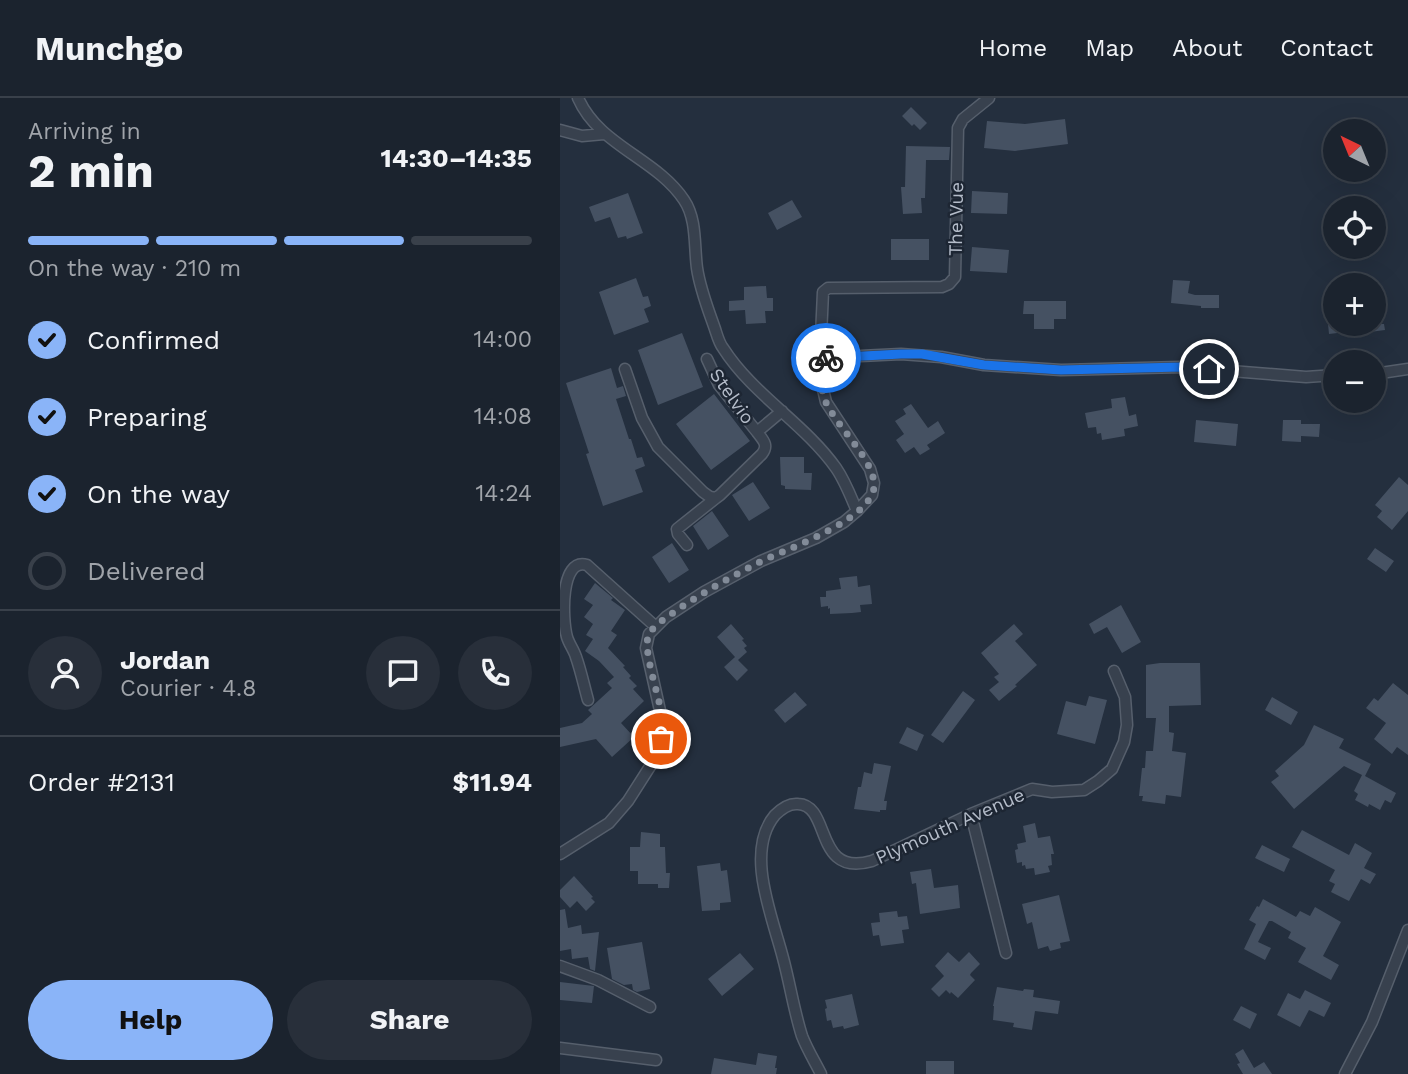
<!DOCTYPE html>
<meta charset="utf-8">
<style>
:root{--surface:#1b232e;--page:#282f3a;--text:#f1f3f6;--muted:#a0a4aa;--line:#39404a;--accent:#8ab4f8}
body{margin:0;font-family:"Work Sans",sans-serif;background:var(--page);color:var(--text);height:100vh;display:flex;flex-direction:column;font-size:26px;white-space:nowrap}
*{box-sizing:border-box;margin:0}
p{font-size:23px;color:var(--muted)}
.icon{flex:none;width:38px;height:38px;fill:none;stroke:currentColor;stroke-width:2;stroke-linecap:round;stroke-linejoin:round}
.map{position:relative;flex:1;overflow:hidden}
.panel{display:flex;flex-direction:column;background:var(--surface);width:560px}
.panel>*{flex:none}
.needle{width:46px;rotate:317deg}
.buttons{position:absolute;left:763px;top:21px;display:grid;gap:14px}
.buttons a{display:grid;place-items:center;width:63px;height:63px;border-radius:50%;background:var(--surface);box-shadow:0 7px 28px #0002,0 0 0 2px var(--line);font-size:35px}
.pin{position:absolute;display:grid;place-items:center;width:60px;height:60px;color:#fff;margin:-30px;border:4px solid #fff;border-radius:50%;box-shadow:0 2px 7px #0007}
.courier{position:absolute;display:grid;place-items:center;width:70px;height:70px;margin:-35px;border:5px solid #1a73e8;border-radius:50%;background:#fff;color:#222;box-shadow:0 2px 9px #0007}
.summary em{font-style:normal;font-weight:700}
.summary div{display:flex;flex-direction:column-reverse}
.summary{display:flex;align-items:center;justify-content:space-between;height:119px;padding:0 28px}
h1{font-size:46px;font-weight:700;line-height:52px}
.bar{display:grid;grid-template-columns:repeat(4,1fr);gap:10px 7px;align-content:center;height:84px;padding:0 28px}
.bar i{height:9px;border-radius:5px;background:var(--line)}
.bar .on{background:var(--accent)}
.bar p{grid-column:span 4}
.line{display:flex;align-items:center;gap:18px;padding:0 28px;border-top:2px solid var(--line)}
.line div{flex:1}
.round{display:grid;place-items:center;flex:none;width:74px;height:74px;border-radius:37px;background:var(--page)}
ol{padding:0 28px;list-style:none}
li{display:flex;align-items:center;gap:21px;height:77px}
li p{margin-inline-start:auto}
li .icon{padding:7px;border-radius:50%;background:var(--accent);color:#111;stroke-width:4}
li:last-child{color:var(--muted)}
li i{width:38px;height:38px;border:4px solid var(--line);border-radius:50%}
.action{display:flex;gap:14px;margin-top:auto;padding:14px 28px}
.action a{flex:1;height:80px;border-radius:42px;background:var(--accent);color:#111;font-size:28px;font-weight:700;line-height:80px;text-align:center}
.action a+a{background:var(--page);color:var(--text)}
header{display:flex;align-items:center;gap:42px;box-sizing:border-box;height:98px;padding:0 35px;background:var(--surface);border-bottom:2px solid var(--line)}
header strong{font-size:33px}
nav{display:flex;gap:38px;margin-inline-start:auto;font-size:24px}
main{display:flex;flex:1;min-height:0}
.map>svg:first-child{display:block}
.building{fill:#455162}
.lines{fill:none;stroke-linecap:round;stroke-linejoin:round}
.minor-casing{stroke:#565f6c;stroke-width:13}
.minor{stroke:#38414e;stroke-width:10}
.done{stroke:#828b98;stroke-width:7;stroke-dasharray:0 12.6}
.route{stroke:#1a73e8;stroke-width:9}
.labels{text-anchor:middle;dominant-baseline:central;stroke-width:5;stroke-linejoin:round;paint-order:stroke}
.street-label{font-size:19px;fill:#b4bcc9;stroke:#1d2633}
</style>
<header>
<strong>Munchgo</strong>
<nav><a>Home</a><a>Map</a><a>About</a><a>Contact</a></nav>
</header>
<main>
<section class="panel">
<div class="summary"><div><h1>2 min</h1><p>Arriving in</p></div><em>14:30–14:35</em></div>
<div class="bar"><i class="on"></i><i class="on"></i><i class="on"></i><i></i><p>On the way · 210 m</p></div>
<ol>
<li><svg class="icon" aria-label="check" viewBox="0 0 24 24"><path d="M5 12l5 5 9-10"/></svg>Confirmed<p>14:00</p></li>
<li><svg class="icon" aria-label="check" viewBox="0 0 24 24"><path d="M5 12l5 5 9-10"/></svg>Preparing<p>14:08</p></li>
<li><svg class="icon" aria-label="check" viewBox="0 0 24 24"><path d="M5 12l5 5 9-10"/></svg>On the way<p>14:24</p></li>
<li><i></i>Delivered</li>
</ol>
<div class="line" style="height:126px"><a class="round"><svg class="icon" aria-label="person" viewBox="0 0 24 24"><circle cx="12" cy="8" r="4"/><path d="M4 21q1-7 8-7t8 7"/></svg></a><div><b>Jordan</b><p>Courier · 4.8</p></div><a class="round"><svg class="icon" aria-label="chat" viewBox="0 0 24 24"><path d="M4 5h16v11H9l-5 4z"/></svg></a><a class="round"><svg class="icon" aria-label="phone" viewBox="0 0 24 24"><path d="M5 4h4l2 5-3 2q2 4 5 5l2-3 5 2v4C11 20 4 13 5 4z"/></svg></a></div>
<div class="line" style="height:91px"><div>Order #2131</div><b>$11.94</b></div>
<div class="action"><a>Help</a><a>Share</a></div>
</section>
<div class="map">
<svg width="848" height="976" viewBox="0 0 848 976">
<rect width="100%" height="100%" fill="#242f3e"/>
<path class="building" d="M351,9L367,25L360,32L354,26L352,28L342,18Z
M505,21L508,46L455,53L424,50L427,23L465,26Z
M346,48L390,49L389,62H366L365,100H361L362,115L343,116L341,89H345Z
M412,93L448,95L447,116L411,115Z
M68,95L83,135L67,141L66,138L58,140L50,119L35,124L29,109Z
M232,102L242,119L217,132L208,115Z
M331,141H369V162H331Z
M412,149L449,152L447,175L410,173Z
M76,180L83,199L88,198L91,208L84,211L89,224L54,237L39,194Z
M613,182L630,183L628,195L635,197H659V210H641V208L611,205Z
M206,188L207,200H213V213H205L206,225L186,226L185,212L169,213V203L184,202V189Z
M464,203H506V221H494V231H474V216H463Z
M768,226H824L825,232L787,237L786,234L769,236Z
M122,235L143,289L98,307L78,252Z
M51,270L57,290L63,288L66,298L56,301L69,341H71L77,360L82,359L85,368L75,372L83,394L43,408L26,356L29,355L6,285Z
M154,296L190,343L151,372L116,326Z
M565,299L569,318L576,316L578,328L564,331L565,338L542,342L541,335L537,336L536,329L528,330L525,315L552,310L551,301Z
M351,306L368,330L378,323L385,335L367,347L370,351L360,357L354,349L345,355L336,342L344,336L335,323L346,316L343,311Z
M636,322L678,326L676,348L634,344Z
M723,322H741V326H760L759,339L741,338V344L722,343Z
M220,359H244V375H252L251,392L225,391V388L221,387Z
M839,379L848,387V413L832,432L817,419L822,413L815,407Z
M193,384L210,410L189,423L172,397Z
M152,413L169,438L148,452L133,428Z
M112,445L129,472L109,485L92,459Z
M815,450L834,463L826,474L807,461Z
M297,478L298,489L310,487L312,506L300,507L301,514L292,515L270,516V510L268,511V508L261,509L260,499H266V493L281,491L279,480Z
M35,485L53,500L51,502L65,512L51,533L57,537L48,550L65,568L63,569L71,578L69,580L77,588L73,591L84,603L61,625L74,639L52,659L36,641L0,649V630L22,625L32,616L28,612L52,590L47,585L54,579L39,563L25,553L33,541L26,537L33,526L24,519L33,507L24,501Z
M561,507L581,544L562,555L547,529L534,536L529,526Z
M171,526L184,541L182,542L187,548L184,550L187,554L178,562L188,572L177,583L164,569L175,559L157,539Z
M454,526L463,536L455,543L477,567L455,587L457,588L439,603L429,592L439,584L434,579L439,576L421,555Z
M600,565H640L641,607L609,608V634L614,635L612,653L626,655L621,699L606,697L605,706L582,703L583,698H579L582,670H585L586,653H593L596,620H586V567Z
M833,585L848,597V657L837,649L832,656L814,641L826,625L806,610L814,600L818,603Z
M403,593L415,602L383,645L371,637Z
M235,594L247,607L225,625L214,612Z
M529,598L547,602L535,646L497,636L506,603L526,608Z
M712,599L738,614L731,627L705,612Z
M754,627L784,641L779,650L811,666L805,678L836,695L831,705L825,702L820,712L809,706L808,709L795,702L798,696L794,693L802,677L784,668L734,711L711,684L719,678L715,673L744,647Z
M347,629L364,637L357,653L339,645Z
M314,665L331,668L324,703H327L326,712H320V714L294,711L298,689H301L304,674L312,676Z
M475,725L478,740L490,738L494,756H491L492,767L488,768L490,774L475,777L474,770L466,771L465,767L462,768V764L457,765L455,752L458,751L457,746L466,744L463,728Z
M742,732L789,757L795,745L812,755L804,770L816,776L810,786L801,781L789,803L771,794L775,786L769,783L775,772L732,749Z
M81,734L100,736V749H105L106,775H110L109,790H98V786H78V773H70V749H80Z
M702,747L730,761L724,774L695,760Z
M160,765L161,773L167,772L171,804L160,805V812L142,813L137,768Z
M371,771L374,790L398,787L400,810L360,816L356,785L352,786L350,774Z
M14,778L33,799L31,800L35,804L26,813L17,803L10,810L0,799V792Z
M499,797L510,843L500,845L501,850L490,853L488,848L478,851L472,824L467,826L462,806Z
M703,801L736,819L740,813L750,818L755,809L781,824L763,858L779,867L771,882L738,864L746,850L728,840L731,834L712,823H709L698,844L711,850L705,862L684,851L696,826L689,822L697,808L699,809Z
M5,811L8,830L21,827L22,836L39,834L35,873L30,871L28,859L12,861L11,851L0,853V812Z
M337,813L338,819L347,818L349,831L342,832L344,845L321,848L319,837L313,838L311,825L320,824L319,815Z
M82,844L90,891L77,894L73,892L72,886L64,887L52,881L47,850Z
M388,854L399,864L409,854L420,866L411,875L410,877L415,882L398,900L391,894L390,896L386,892L379,899L371,891L384,878L375,868Z
M180,855L194,871L162,898L148,881Z
M0,884L34,888L32,905L0,902Z
M437,889L463,893L464,891L474,892L473,899L500,903L498,916L475,913L472,932L453,929L454,925L433,922L434,908H433Z
M745,892L771,905L764,919L749,912L740,929L717,917L728,895L740,901Z
M292,896L299,927L284,931L283,928L273,930L271,922L267,923L265,911L267,910L265,902Z
M681,908L697,916L690,931L673,922Z
M683,951L694,970L704,964L712,976H683L677,966L680,965L675,956Z
M198,955L217,958L215,970H217L216,976H151L154,960L196,967Z
M366,963H394V976H366Z"/>
<g class="lines">
<defs>
<path id="minor" d="M18,0C39,48 96,60 124,102C137,121 134,148 137,170C140,191 148,211 155,231C157,237 159,245 163,250C193,297 244,325 276,370C285,383 291,399 297,413
M0,32L22,38L44,36
M260,260L341,256L381,259L424,267L501,272L621,269L746,279L775,277
M147,261L159,287L197,334
M65,271L82,320L98,349L143,394L150,399L156,400L160,397L202,356C209,347 203,342 197,334L222,313
M814,276L848,271
M127,447L118,436L117,431L156,400
M28,602C24,588 21,573 16,559C14,552 9,546 7,539C2,521 0,459 27,467L96,529
M411,716L446,855
M0,756L49,725L68,703L98,656L103,626L86,550L89,536L106,519L144,494L201,463L256,440L284,424L297,413L312,397L314,385L310,371L266,304L262,287L260,260L263,194L268,190L382,189L389,186L395,179L398,30L403,21L429,0
M0,868L38,882L90,909
M0,950L96,962
M261,976C255,964 247,951 242,938C234,913 230,886 223,860C213,820 184,754 215,717C221,711 229,705 238,706C272,707 253,780 312,763L411,716L472,691L492,694L524,692L538,683L552,671L564,644L567,627L565,599L554,573
M785,976L812,924L848,832"/>
</defs>
<use href="#minor" class="minor-casing"/>
<use href="#minor" class="minor"/>
</g>
<g class="lines">
<path class="done" d="M101,641C101,636 103,630 103,625C102,605 81,551 89,536C93,528 110,517 117,512C144,494 172,478 200,464C226,451 318,420 314,385C312,359 275,327 265,302C260,289 261,274 260,260H266"/>
<path class="route" d="M266,260L341,256H362L424,267L501,272L621,269L649,271"/>
</g>
<g class="labels">
<g class="street-label">
<text transform="translate(396 121) rotate(-89)">The Vue</text>
<text transform="translate(172 298) rotate(55)">Stelvio</text>
<text transform="translate(390 728) rotate(-24)">Plymouth Avenue</text>
</g>
</g>
</svg>
<div class="buttons">
<a><svg class="needle" viewBox="-14 -14 28 28"><path d="M0-13l5 13h-10z" fill="#e53935"/><path d="M0 13l5-13h-10z" fill="#a0a4aa"/></svg></a>
<a><svg class="icon" aria-label="locate" viewBox="0 0 24 24"><circle cx="12" cy="12" r="6"/><path d="M12 2v4M12 18v4M2 12h4M18 12h4"/></svg></a>
<a>+</a>
<a>−</a>
</div>
<div class="pin" style="left:101px;top:641px;background:#ea580c"><svg class="icon" aria-label="bag" viewBox="0 0 24 24"><path d="M5 8h14l-1 12H6zM9 8a3 3 0 0 1 6 0"/></svg></div>
<div class="pin" style="left:649px;top:271px;background:#1f2937"><svg class="icon" aria-label="home" viewBox="0 0 24 24"><path d="M3 11l9-7 9 7M6 9v11h12V9"/></svg></div>
<div class="courier" style="left:266px;top:260px"><svg class="icon" aria-label="bike" viewBox="0 0 24 24"><circle cx="6" cy="16" r="4"/><circle cx="18" cy="16" r="4"/><path d="M6 16l4-8h5l3 8M10 8l3 8H6M13 5h3"/></svg></div>
</div>
</main>
